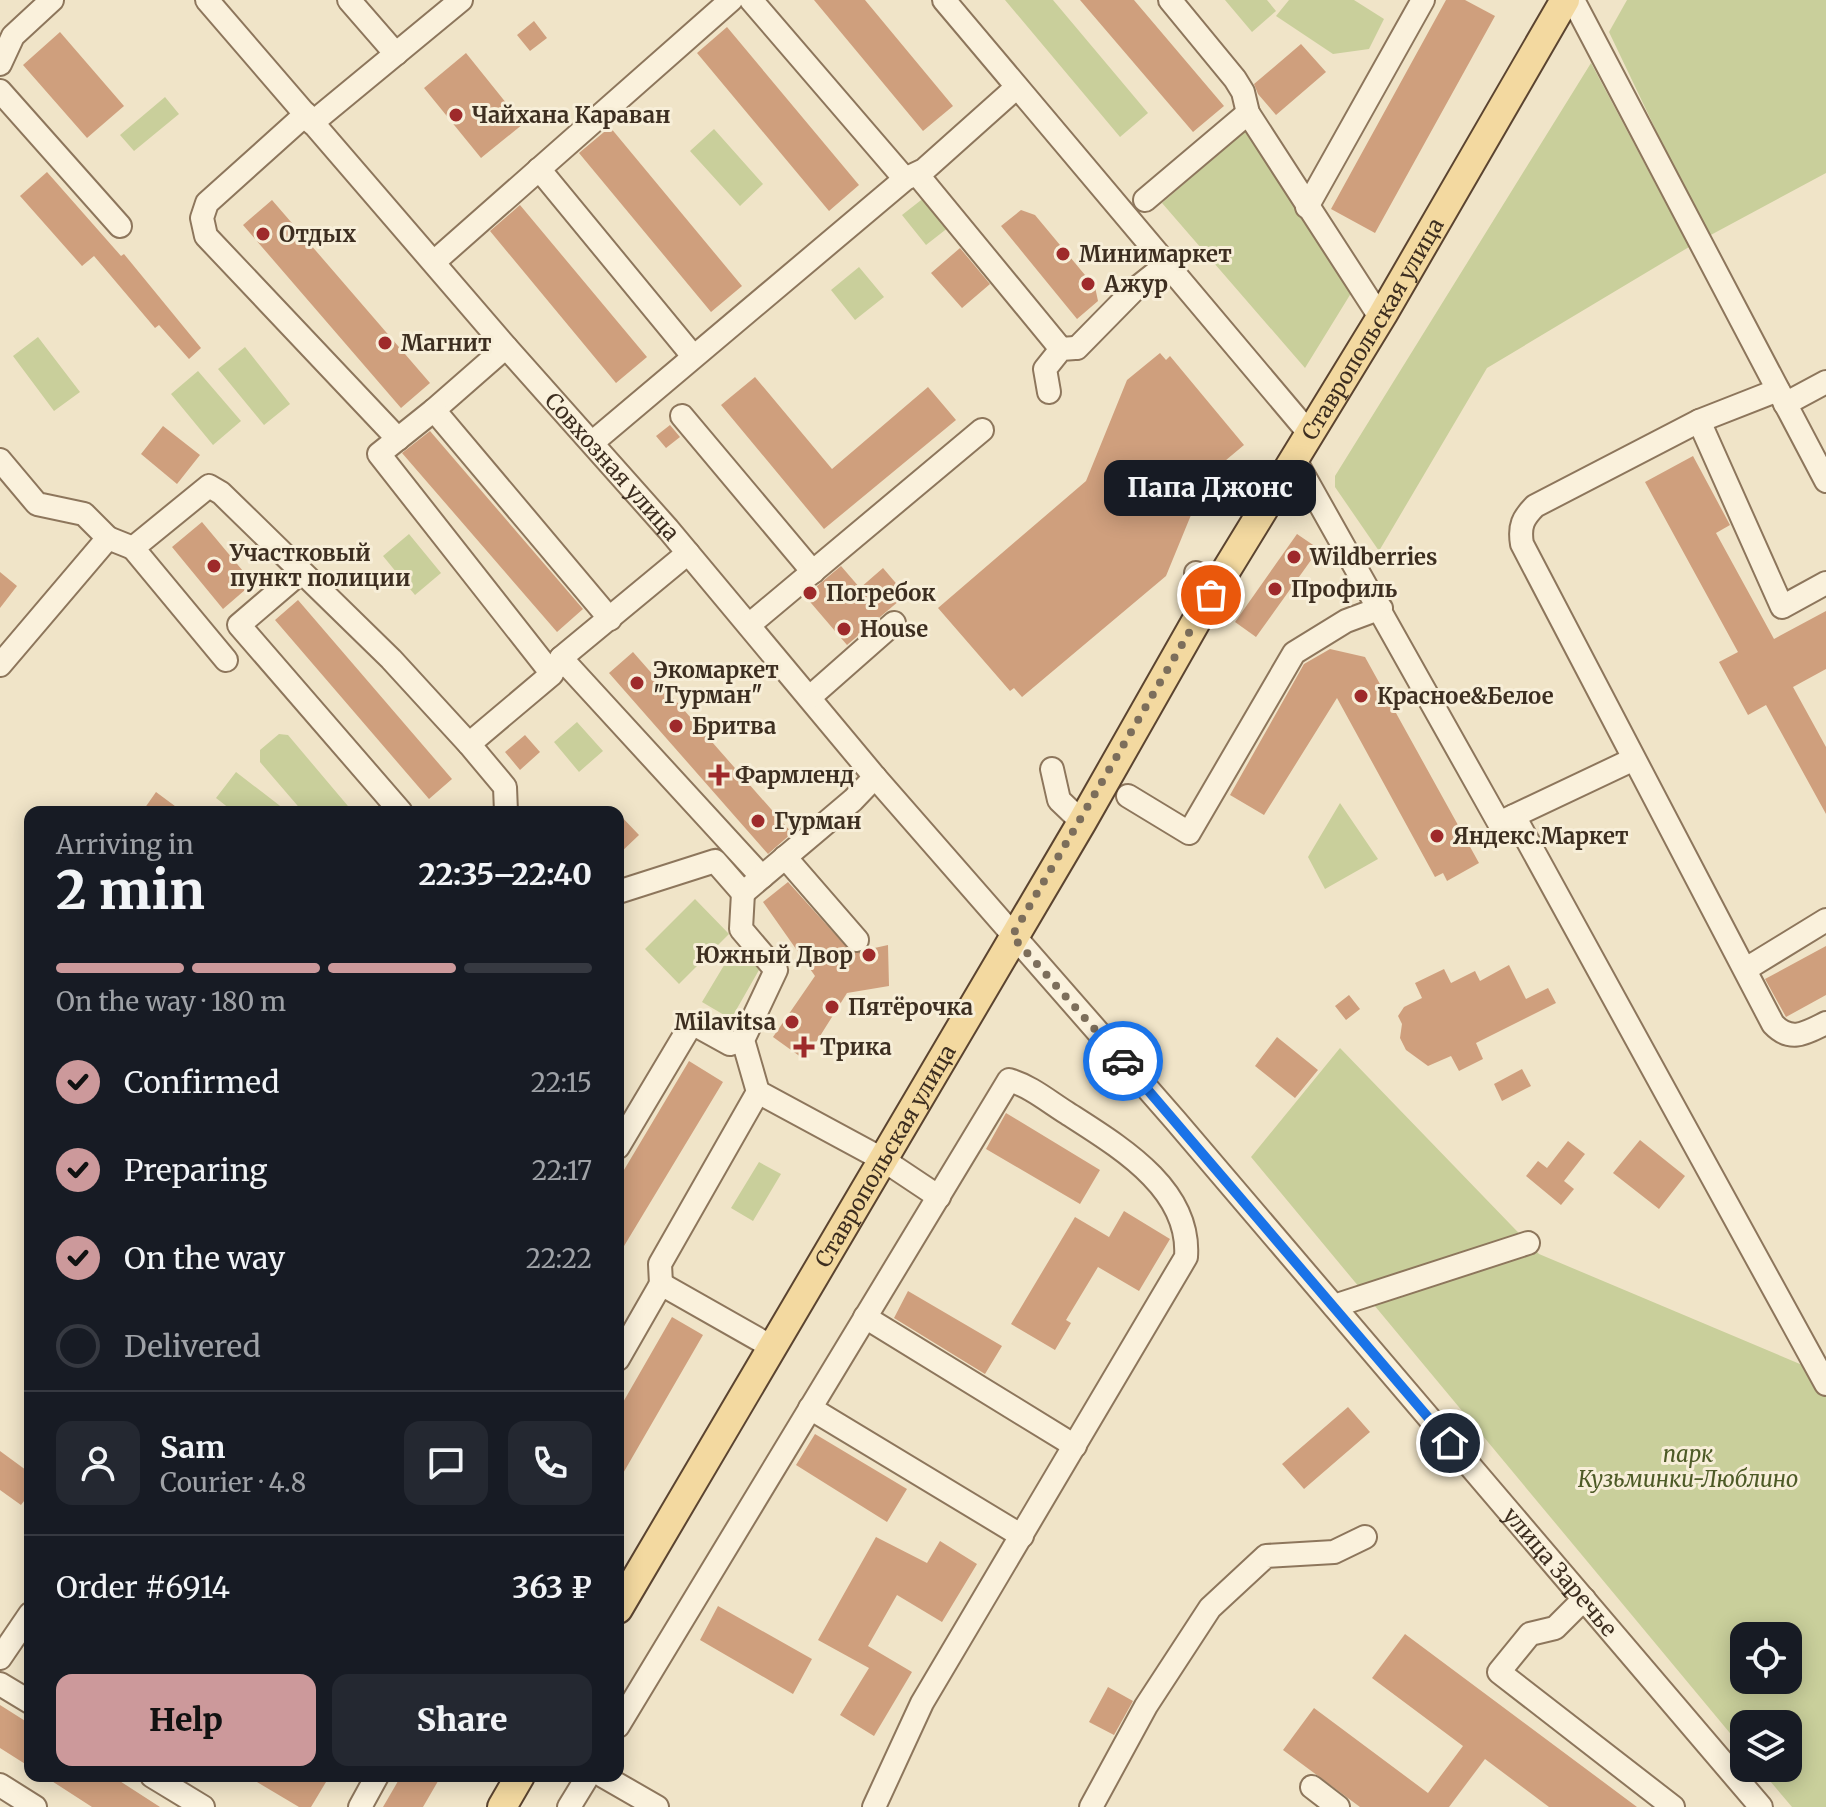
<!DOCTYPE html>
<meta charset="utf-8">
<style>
:root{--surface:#171b24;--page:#242831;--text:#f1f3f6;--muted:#9ea1a6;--line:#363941;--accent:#cc999b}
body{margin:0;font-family:Merriweather,serif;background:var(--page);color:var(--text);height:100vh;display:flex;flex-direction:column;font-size:30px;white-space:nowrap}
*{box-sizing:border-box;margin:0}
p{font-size:26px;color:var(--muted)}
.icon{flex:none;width:44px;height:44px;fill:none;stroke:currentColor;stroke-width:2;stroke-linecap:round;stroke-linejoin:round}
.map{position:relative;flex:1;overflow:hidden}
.sheet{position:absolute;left:24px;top:806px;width:600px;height:976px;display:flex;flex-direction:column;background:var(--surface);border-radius:16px;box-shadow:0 4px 20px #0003}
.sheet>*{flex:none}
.controls{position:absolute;left:1730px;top:1622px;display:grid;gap:16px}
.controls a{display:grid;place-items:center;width:72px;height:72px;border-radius:16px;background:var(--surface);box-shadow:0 4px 20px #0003;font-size:40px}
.pin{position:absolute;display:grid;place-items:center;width:68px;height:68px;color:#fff;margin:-34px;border:4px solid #fff;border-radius:50%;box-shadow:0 2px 8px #0007}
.courier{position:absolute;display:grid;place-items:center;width:80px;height:80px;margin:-40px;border:6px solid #1a73e8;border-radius:50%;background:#fff;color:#222;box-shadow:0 2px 10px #0007}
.bubble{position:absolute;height:56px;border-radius:16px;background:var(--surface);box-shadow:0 4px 20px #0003;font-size:26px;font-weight:800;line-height:56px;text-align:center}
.headline em{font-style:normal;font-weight:800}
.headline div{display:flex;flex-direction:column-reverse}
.headline{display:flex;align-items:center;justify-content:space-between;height:136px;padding:0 32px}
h1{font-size:52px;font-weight:800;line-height:60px}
.bar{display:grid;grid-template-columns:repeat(4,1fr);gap:12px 8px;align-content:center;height:96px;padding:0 32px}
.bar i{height:10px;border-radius:6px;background:var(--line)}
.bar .active{background:var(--accent)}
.bar p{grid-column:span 4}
.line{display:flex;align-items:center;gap:20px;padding:0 32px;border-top:2px solid var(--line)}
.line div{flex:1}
.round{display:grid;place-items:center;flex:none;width:84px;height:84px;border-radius:16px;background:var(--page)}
ol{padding:0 32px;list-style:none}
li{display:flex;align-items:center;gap:24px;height:88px}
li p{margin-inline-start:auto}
li .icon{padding:8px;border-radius:50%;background:var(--accent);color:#111;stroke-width:4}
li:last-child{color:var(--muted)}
li i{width:44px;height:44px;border:4px solid var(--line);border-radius:50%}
.primary-button{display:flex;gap:16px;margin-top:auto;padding:16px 32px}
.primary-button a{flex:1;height:92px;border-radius:16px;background:var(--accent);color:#111;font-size:32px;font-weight:800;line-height:92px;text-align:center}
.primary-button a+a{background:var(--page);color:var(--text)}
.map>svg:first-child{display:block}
.green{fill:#c9cf9b;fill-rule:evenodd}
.building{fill:#cf9f7d}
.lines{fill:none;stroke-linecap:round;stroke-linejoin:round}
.minor-casing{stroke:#8d765c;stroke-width:26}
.major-casing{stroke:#5b4430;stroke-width:32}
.minor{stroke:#faf1dc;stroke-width:22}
.major{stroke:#f3d9a0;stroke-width:28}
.done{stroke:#7c6e5b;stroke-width:8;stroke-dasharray:0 14.4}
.route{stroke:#1a73e8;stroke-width:10}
.poi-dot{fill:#9e2a2b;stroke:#f7eed8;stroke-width:3}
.labels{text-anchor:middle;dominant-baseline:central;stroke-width:6;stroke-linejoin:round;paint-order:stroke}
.poi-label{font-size:22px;font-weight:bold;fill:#3d2e20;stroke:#f7eed8;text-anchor:start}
.street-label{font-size:22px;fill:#3d2e20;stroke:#f7eed8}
.park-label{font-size:22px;font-style:italic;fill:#4d5a26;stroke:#f7eed8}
</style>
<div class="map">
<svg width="1826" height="1807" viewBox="0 0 1826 1807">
<rect width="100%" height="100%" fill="#f0e4c8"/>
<path class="green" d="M1005,0H1053L1148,113L1120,137Z
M1225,0H1267L1276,11L1252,32Z
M1289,0H1354L1384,19L1369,49L1333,54L1276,16Z
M1627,0H1826V173L1707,237L1609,32Z
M1591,63L1689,247L1487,368L1379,551L1335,487V476Z
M165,97L179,114L134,151L120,135Z
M1251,126L1353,290L1305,368L1162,203Z
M714,129L763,184L740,206L690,151Z
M925,197L949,227L926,245L902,215Z
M859,267L884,297L855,320L831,290Z
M38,337L80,392L54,411L13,356Z
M245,347L290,404L264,425L218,369Z
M198,371L241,421L213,445L171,394Z
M409,534L441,573L415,595L383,556Z
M577,722L603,751L579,772L554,742Z
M279,734L288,735L353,812H303L260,762V750Z
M236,772L288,812H234L216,798Z
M1340,803L1378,859L1325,889L1308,857Z
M695,899L729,934L679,984L645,949Z
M735,947L763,963L731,1019L702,1002Z
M1340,1048L1539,1254L1826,1375V1807H1792L1759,1768H1788V1724H1744V1750L1251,1157ZM1744,1636H1788V1680H1744Z
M759,1162L781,1174L753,1221L731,1208Z"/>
<path class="building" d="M814,0H865L953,106L923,131Z
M1080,0H1134L1224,106L1193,132Z
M1446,0H1465L1495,16L1375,233L1331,209Z
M534,21L547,38L530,51L517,35Z
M727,27L859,185L829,211L697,53Z
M60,32L124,106L87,138L23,65Z
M1301,44L1326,72L1276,115L1258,94L1254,84Z
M466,53L523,124L481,158L424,88Z
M610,127L742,286L711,312L579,153Z
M47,172L121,256L124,254L201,348L189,359L159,325L155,328L94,256L82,266L20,196Z
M272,200L430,383L401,408L243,225Z
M520,205L647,357L616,383L490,231Z
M1021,210L1035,215L1095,287L1098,301L1077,319L1001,226Z
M960,248L990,284L962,308L931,273Z
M1160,353L1166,360L1170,356L1244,445L1207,476L1166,576L1022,697L1014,688L1010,691L938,608L1086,481L1127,380Z
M755,377L832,469L928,387L956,420L824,529L721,405Z
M670,425L680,437L666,448L656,436Z
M163,426L200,455L177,484L141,454Z
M430,431L583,609L557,632L402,453Z
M1693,456L1730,525L1716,533L1774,639L1826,611V669L1793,687L1826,747V814L1766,705L1748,715L1719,662L1738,652L1645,482Z
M202,522L253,583L223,609L172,547Z
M1297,534L1319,549L1256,637L1235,622Z
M841,566L860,588L883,568L906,595L847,645L805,596Z
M0,572L17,586L0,608Z
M298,600L452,779L429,799L275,620Z
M1330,649L1365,657L1479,863L1447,881L1443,873L1435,877L1337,698L1264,815L1230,795L1304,664Z
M633,652L792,833L768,854L609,673Z
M525,735L540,752L520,770L505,752Z
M156,792L183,812H142Z
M618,813L639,835L618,855Z
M788,882L852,953L888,945L889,986L847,993L805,1060L773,1037L815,976L763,902Z
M1826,946V995L1786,1017L1765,979Z
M1509,965L1526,999L1548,988L1556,1003L1476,1043L1483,1059L1459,1071L1451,1056L1428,1066L1406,1050L1400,1038L1402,1024L1398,1016L1404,1007L1422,998L1415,983L1444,969L1451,983L1475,971L1480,981Z
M1349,995L1360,1009L1346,1020L1335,1006Z
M1277,1037L1318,1070L1295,1098L1255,1066Z
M689,1061L723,1082L618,1256V1180Z
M1522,1069L1531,1086L1502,1101L1494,1084Z
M1006,1113L1100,1170L1080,1204L986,1149Z
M1640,1140L1685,1176L1659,1209L1613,1173Z
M1568,1141L1585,1154L1564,1181L1574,1189L1561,1205L1526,1176L1538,1161L1547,1168Z
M1124,1211L1170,1239L1139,1291L1098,1267L1066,1320L1071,1323L1055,1350L1011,1324L1075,1217L1109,1237Z
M908,1291L1002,1346L985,1374L894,1318Z
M672,1317L703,1335L618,1482V1411Z
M1348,1407L1370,1432L1304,1489L1282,1464Z
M815,1434L907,1489L887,1522L796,1465Z
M0,1451L30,1473V1493L21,1505L0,1490Z
M876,1537L927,1563L940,1541L977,1564L942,1622L897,1595L868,1646L912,1672L874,1736L840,1715L869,1668L818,1640Z
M718,1606L812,1659L793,1694L700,1640Z
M1405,1634L1637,1807H1549L1485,1759L1449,1807H1360L1283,1750L1314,1708L1428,1793L1463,1746L1372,1678Z
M1108,1687L1133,1701L1114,1735L1089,1722Z
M0,1705L30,1724V1767L0,1748Z
M44,1776H112L160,1807H92Z
M247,1776H316L326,1782L311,1807H299Z
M401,1776H441L423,1807H383Z"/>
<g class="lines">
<defs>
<g id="minor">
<path id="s1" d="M207,0L506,347L668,529L875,777L1175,1120L1761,1807"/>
<path d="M349,0L396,54"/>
<path d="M751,0L905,179"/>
<path d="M944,0L1309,433"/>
<path d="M1170,0L1235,79L1243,92L1248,113L1380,317"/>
<path d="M1573,0L1826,481"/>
<path d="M0,64L13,36L52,0"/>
<path d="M0,91L120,226"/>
<path d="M306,114L207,203L202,218L206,236L398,439"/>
<path d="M312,123L461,0"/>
<path d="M539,169L693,356"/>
<path d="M917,174L1061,349"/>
<path d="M1145,200L1248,113"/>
<path d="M1307,207L1423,0"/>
<path d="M434,262L731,0"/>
<path d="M1077,348L1133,291L1167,264"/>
<path d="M1778,390L1699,421L1535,506C1523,518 1519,526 1522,544L1773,1024C1791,1043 1806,1033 1826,1023"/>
<path d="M1049,392L1045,369L1061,349L1075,348"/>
<path d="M1785,404L1826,382"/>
<path d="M434,410L506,347"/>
<path d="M682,416L813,572"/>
<path d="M1699,421L1782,607L1826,583"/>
<path d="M593,442L905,179L924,170L1017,87"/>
<path d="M1294,458L1499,823L1632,760"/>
<path d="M0,460L37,504L84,514L108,538"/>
<path d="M301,572L239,625L401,812"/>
<path d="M1196,573L1211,595"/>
<path d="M749,625L982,430"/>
<path d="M561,658L762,877"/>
<path d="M226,660L133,548L209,486L221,493L391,659L469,744L552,674L379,454L434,410L610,619"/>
<path d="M0,665L108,538L133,548"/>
<path d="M555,669L561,658L688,553"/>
<path d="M810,697L894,623"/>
<path d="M469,744L505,787L506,812"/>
<path d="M1052,769L1059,800L1082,822"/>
<path d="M1128,796L1189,833L1294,653L1346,621L1381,608"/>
<path d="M1514,816L1826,1384"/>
<path d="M785,857L857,940"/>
<path d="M618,892L715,861L743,893L853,800L875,777"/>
<path d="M743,893L741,929L776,970L743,1040L758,1092L882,1159L939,1197"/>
<path d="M1746,969L1826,920"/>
<path d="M618,1147L692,1023L730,1044L743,1040"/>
<path d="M661,1284L660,1264L758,1092"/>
<path d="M1334,1306L1528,1243"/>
<path d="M865,1317L1075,1446"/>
<path d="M618,1359L661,1284L772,1347"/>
<path d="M810,1408L1022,1536"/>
<path d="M1584,1599L1555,1628L1530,1634L1499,1672L1673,1807"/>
<path d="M0,1658L30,1614"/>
<path d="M0,1684L30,1702"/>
<path d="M618,1726L1009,1080C1030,1086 1048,1101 1067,1113C1118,1146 1191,1188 1186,1257L922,1703L874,1807"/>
<path d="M152,1776L203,1807"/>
<path d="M603,1776L657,1807"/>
<path d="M0,1785L35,1807"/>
<path d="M1312,1787L1338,1807"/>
<path d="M360,1807L377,1776"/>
<path d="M569,1807L588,1776"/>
<path d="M1091,1807L1146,1706L1210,1608L1266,1556L1334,1552L1365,1537"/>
</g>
<g id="major">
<path id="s2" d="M618,1609L1082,822L1211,595L1383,314L1565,0"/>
<path d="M502,1807L520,1776"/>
</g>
</defs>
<use href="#minor" class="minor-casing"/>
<use href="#major" class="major-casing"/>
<use href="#minor" class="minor"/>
<use href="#major" class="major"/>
</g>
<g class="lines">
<path class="done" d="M1123,1061L1012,936L1211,595"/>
<path class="route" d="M1123,1061L1450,1443"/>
</g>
<g class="poi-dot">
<circle cx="456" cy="115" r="8"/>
<circle cx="263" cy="234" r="8"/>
<circle cx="1063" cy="254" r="8"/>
<circle cx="1088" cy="284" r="8"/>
<circle cx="385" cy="343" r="8"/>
<circle cx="1294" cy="557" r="8"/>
<circle cx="214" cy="566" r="8"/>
<circle cx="1275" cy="589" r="8"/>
<circle cx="810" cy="593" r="8"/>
<circle cx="844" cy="629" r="8"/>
<circle cx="637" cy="683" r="8"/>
<circle cx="1361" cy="696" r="8"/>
<circle cx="676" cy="726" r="8"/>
<path d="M715 763h8v8h8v8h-8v8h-8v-8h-8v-8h8z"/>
<circle cx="758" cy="821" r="8"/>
<circle cx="1437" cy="836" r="8"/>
<circle cx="869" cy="955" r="8"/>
<circle cx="832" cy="1007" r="8"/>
<circle cx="792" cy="1022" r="8"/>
<path d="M800 1035h8v8h8v8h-8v8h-8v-8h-8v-8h8z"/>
</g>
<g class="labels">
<g class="poi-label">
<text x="472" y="115">Чайхана Караван</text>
<text x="279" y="234">Отдых</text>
<text x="1079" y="254">Минимаркет</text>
<text x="1104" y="284">Ажур</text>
<text x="401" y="343">Магнит</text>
<text x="230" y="553">Участковый<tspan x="230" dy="25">пункт полиции</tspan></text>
<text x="1310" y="557">Wildberries</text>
<text x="1291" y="589">Профиль</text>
<text x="826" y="593">Погребок</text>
<text x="860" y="629">House</text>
<text x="653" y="670">Экомаркет<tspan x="653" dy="25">"Гурман"</tspan></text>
<text x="1377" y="696">Красное&amp;Белое</text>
<text x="692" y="726">Бритва</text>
<text x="735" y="775">Фармленд</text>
<text x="774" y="821">Гурман</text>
<text x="1453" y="836">Яндекс.Маркет</text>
<text x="853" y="955" text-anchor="end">Южный Двор</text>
<text x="848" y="1007">Пятёрочка</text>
<text x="776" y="1022" text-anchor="end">Milavitsa</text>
<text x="820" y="1047">Трика</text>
</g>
<g class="street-label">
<text stroke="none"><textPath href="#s2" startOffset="1486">Ставропольская улица</textPath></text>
<text stroke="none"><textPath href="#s1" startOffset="618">Совхозная улица</textPath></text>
<text stroke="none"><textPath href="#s2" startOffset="526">Ставропольская улица</textPath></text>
<text stroke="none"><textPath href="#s1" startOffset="2074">улица Заречье</textPath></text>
</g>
<g class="park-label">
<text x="1688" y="1454">парк<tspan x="1688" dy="25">Кузьминки-Люблино</tspan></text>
</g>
</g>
</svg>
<div class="controls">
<a><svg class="icon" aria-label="locate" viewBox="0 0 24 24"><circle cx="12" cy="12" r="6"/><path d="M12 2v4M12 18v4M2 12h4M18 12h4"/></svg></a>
<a><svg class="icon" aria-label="layers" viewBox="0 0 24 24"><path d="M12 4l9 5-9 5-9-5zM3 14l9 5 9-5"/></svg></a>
</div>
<div class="pin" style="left:1211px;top:595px;background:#ea580c"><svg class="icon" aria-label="bag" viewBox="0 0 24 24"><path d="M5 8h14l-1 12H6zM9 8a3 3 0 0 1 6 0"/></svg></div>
<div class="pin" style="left:1450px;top:1443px;background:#1f2937"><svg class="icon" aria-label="home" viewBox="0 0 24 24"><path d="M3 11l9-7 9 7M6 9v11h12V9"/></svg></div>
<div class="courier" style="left:1123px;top:1061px"><svg class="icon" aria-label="car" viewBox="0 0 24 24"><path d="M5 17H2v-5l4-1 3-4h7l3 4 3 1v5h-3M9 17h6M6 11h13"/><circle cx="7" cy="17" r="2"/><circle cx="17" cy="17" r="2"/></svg></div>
<div class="bubble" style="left:1104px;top:460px;width:212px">Папа Джонс</div>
<section class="sheet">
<div class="headline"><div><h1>2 min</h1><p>Arriving in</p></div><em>22:35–22:40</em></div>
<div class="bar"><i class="active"></i><i class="active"></i><i class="active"></i><i></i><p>On the way · 180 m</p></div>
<ol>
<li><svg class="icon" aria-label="check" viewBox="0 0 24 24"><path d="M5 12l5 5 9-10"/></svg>Confirmed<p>22:15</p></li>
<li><svg class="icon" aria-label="check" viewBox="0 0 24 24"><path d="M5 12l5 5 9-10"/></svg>Preparing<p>22:17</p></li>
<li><svg class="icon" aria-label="check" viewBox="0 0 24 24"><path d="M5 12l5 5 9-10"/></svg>On the way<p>22:22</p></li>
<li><i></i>Delivered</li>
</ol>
<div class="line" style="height:144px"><a class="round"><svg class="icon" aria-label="person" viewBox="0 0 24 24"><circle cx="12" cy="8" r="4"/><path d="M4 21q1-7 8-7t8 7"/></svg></a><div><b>Sam</b><p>Courier · 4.8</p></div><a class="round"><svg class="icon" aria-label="chat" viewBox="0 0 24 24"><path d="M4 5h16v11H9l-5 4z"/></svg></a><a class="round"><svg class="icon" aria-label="phone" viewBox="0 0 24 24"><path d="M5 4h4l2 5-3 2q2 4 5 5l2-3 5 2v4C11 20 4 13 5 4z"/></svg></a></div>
<div class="line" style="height:104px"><div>Order #6914</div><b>363 ₽</b></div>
<div class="primary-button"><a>Help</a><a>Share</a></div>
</section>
</div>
